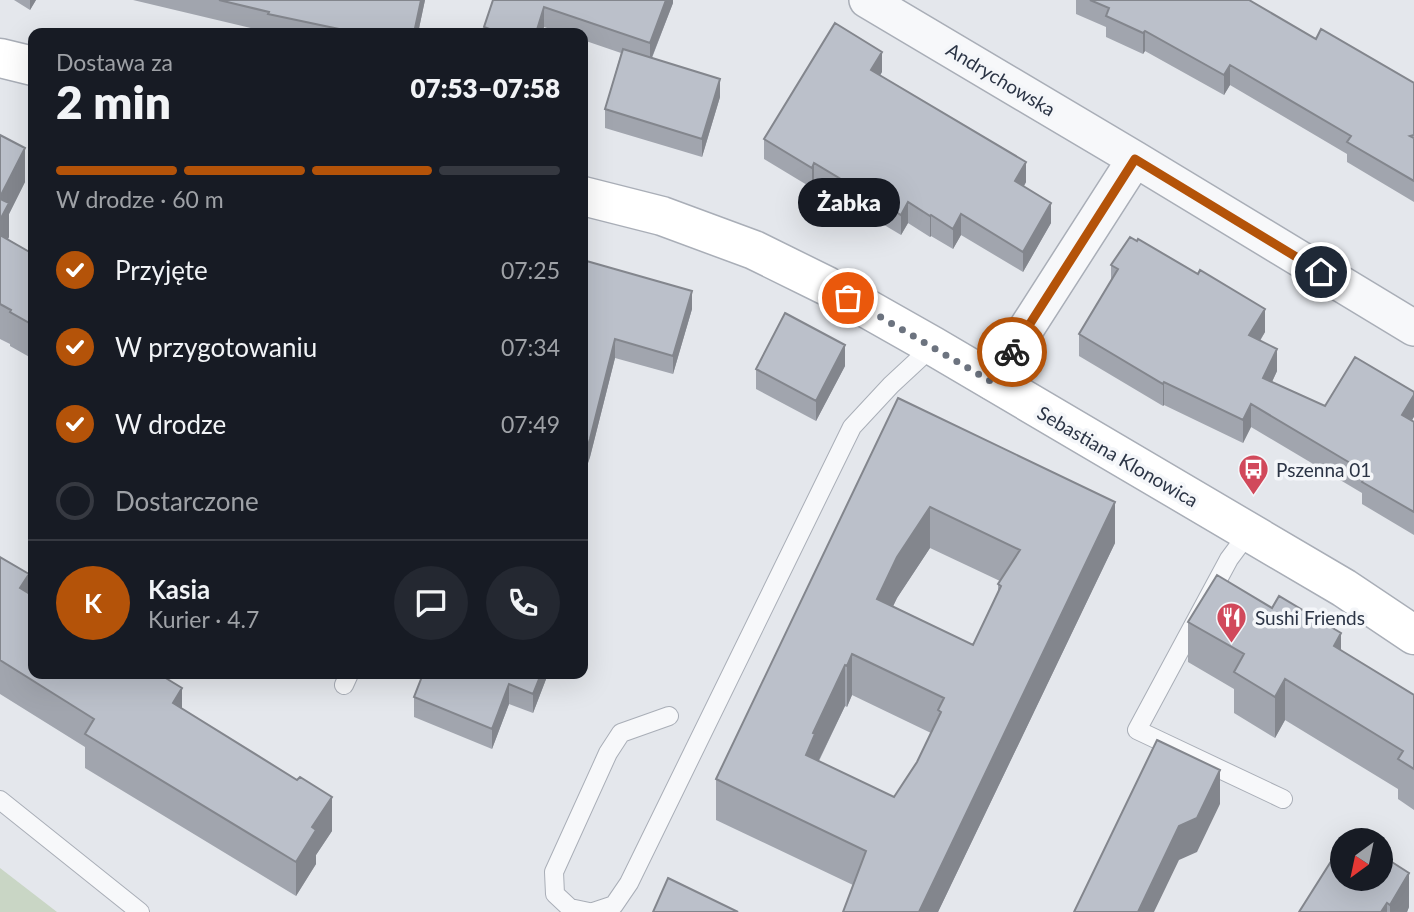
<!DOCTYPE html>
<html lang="pl">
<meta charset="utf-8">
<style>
:root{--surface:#171b24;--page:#242831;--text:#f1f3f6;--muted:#9ea1a6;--line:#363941;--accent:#b45309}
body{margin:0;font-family:Lato,sans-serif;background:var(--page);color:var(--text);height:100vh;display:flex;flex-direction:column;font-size:26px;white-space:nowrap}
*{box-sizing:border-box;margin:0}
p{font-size:23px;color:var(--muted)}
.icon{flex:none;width:38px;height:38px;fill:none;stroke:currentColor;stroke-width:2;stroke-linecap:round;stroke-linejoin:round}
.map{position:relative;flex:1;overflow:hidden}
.drawer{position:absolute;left:28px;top:28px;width:560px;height:651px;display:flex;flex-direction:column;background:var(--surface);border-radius:14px;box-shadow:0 7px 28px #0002}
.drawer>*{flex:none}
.needle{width:46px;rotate:213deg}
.buttons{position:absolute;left:1330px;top:828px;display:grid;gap:14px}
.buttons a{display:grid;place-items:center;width:63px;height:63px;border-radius:50%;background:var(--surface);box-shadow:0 7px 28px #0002;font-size:35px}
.pin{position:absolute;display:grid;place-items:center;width:60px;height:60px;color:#fff;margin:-30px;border:4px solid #fff;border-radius:50%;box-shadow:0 2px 7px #0007}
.courier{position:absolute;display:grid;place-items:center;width:70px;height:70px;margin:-35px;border:5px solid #b45309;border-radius:50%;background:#fff;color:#222;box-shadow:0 2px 9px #0007}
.bubble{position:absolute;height:49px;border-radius:24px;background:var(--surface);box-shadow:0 7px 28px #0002;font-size:23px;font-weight:800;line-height:49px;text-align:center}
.headline em{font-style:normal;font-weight:800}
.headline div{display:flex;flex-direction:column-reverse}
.headline{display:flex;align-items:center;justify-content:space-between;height:119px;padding:0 28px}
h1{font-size:46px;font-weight:800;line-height:52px}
.bar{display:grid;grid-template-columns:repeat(4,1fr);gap:10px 7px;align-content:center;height:84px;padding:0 28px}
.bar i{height:9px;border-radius:5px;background:var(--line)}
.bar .current{background:var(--accent)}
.bar p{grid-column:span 4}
.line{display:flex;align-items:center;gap:18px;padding:0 28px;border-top:2px solid var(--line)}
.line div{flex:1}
.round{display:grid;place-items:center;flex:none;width:74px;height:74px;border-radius:37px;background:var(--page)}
ol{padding:0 28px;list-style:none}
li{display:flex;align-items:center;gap:21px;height:77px}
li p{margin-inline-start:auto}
li .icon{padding:7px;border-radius:50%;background:var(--accent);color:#fff;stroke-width:4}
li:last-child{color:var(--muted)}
li i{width:38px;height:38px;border:4px solid var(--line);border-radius:50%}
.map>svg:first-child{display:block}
.green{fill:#c9d6c5}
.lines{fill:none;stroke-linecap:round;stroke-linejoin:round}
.lane-casing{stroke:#a9aeb7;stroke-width:20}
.street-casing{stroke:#a9aeb7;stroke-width:38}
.secondary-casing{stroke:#a9aeb7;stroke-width:41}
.lane{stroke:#f7f8fa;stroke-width:18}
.street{stroke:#f7f8fa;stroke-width:35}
.secondary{stroke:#fff;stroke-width:38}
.wall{fill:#a1a5ae;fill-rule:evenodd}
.shaded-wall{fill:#83868d}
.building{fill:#bbc0ca;stroke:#83868d;stroke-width:2;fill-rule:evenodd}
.done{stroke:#6c737f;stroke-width:7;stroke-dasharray:0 12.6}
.route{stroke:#b45309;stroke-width:9}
.labels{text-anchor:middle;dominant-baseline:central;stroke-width:7;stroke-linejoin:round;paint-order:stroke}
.street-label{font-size:19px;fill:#2b3445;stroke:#f4f6f9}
.poi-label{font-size:19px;fill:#2b3445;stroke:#f4f6f9;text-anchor:start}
</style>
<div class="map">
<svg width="1414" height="912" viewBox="0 0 1414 912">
<rect width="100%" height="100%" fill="#e4e7ec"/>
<path class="green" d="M0,868L57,912H0Z"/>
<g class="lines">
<defs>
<path id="lane" d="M1249,532L1229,559L1137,730L1283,799
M344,685L349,674
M0,800L140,912
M589,912L570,908L555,894L554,872L608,753L621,733L669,716
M593,912L614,905L629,883L852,427L891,385L933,346"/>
<path id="street" d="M867,0L1135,159L1414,328
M992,382L1135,159"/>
<path id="secondary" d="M0,58L33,66
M583,196L662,216L754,250L827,286L933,346L1344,588L1414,635"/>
</defs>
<use href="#lane" class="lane-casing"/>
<use href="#street" class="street-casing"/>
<use href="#secondary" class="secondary-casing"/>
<use href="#lane" class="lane"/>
<use href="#street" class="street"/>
<use href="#secondary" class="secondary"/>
</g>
<path class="wall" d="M14,0H36L30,10Z
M133,0H425L418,33H268V32Z
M493,0H673V3L652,58L720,97L702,157L605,128V109L621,53L583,40V33H563L544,27L542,33H484V27Z
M1076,0H1249L1316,39L1414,83V202L1347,162V154L1230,85L1224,95L1145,51L1143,54L1106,37V27L1076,14Z
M882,72L880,75L1026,182L1024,186L1051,223L1023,272L961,235L953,249L931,236L930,237L908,223L901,235L814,183L812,188L764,159V139Z
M0,135L25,182L9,214V237L8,239L33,254V359L10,346V344L0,339Z
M583,260L692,309L673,374L615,358L590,457L583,478Z
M1111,265L1265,332L1260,341L1277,371L1272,382L1325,406L1414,422V535L1362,504V493L1251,427L1243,443L1164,405L1163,406L1079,356V334L1111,280Z
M845,366L816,421L756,389V369Z
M898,398L1115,543L938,912H843L853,885L716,820V779ZM930,548L1000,581L998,584V592L973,645L893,606L897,598ZM852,695L931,733L917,762L894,797L819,761L845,706L847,707Z
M0,557L29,593L182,708L332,831L316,855V864L296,896L85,768V747L0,694Z
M1188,622L1341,651L1414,695V810L1398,799V789L1285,720L1275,738L1234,713V689L1188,662Z
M423,674H548L533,713L509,704L492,749L414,717V697Z
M1342,844L1409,907L1407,912H1299Z"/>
<path class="shaded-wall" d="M30,0H36L30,10Z
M421,0H425L418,33H414Z
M666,0H673V3L650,62V43Z
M544,7V27L542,33H536Z
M1145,31V51L1143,54V33Z
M882,52V72L871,91V70Z
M1230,65V85L1224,95V75Z
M720,79V97L702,157V139Z
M25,148V182L9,214V237L0,254V197Z
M1026,162V182L1015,202V181Z
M814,163V183L812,188V168Z
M908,202V223L901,235V215Z
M1051,203V223L1023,272V252Z
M961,214V235L953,249V229Z
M931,215V236L930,237V216Z
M692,291V309L673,374V356Z
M1265,309V332L1249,358V335Z
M615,339V358L590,457L583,478V460Z
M845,345V366L816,421V401Z
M1277,349V371L1263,401V378Z
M1164,382V405L1163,406V384Z
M1414,395V417L1402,437V415Z
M1251,404V427L1243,443V420Z
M1115,502V543L938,912H919Z
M930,507V548L897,598L877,640V599L897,557Z
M29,574V608L20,588Z
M1341,633V674L1334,646Z
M852,654V695L847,707V666Z
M845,665V706L815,768L806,755L813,733Z
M541,674H548L533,713V694Z
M1285,679V720L1275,738V697Z
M509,684V704L492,749V729Z
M182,688V722L173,703Z
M1220,770V804L1197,852L1179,860L1154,912H1138L1179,826Z
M332,797V831L316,855V864L296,896V862L312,827Z
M1409,873V907L1407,912H1390V905Z
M1387,903V912H1381Z"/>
<path class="building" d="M219,0H421L414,33H358L268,14L269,12Z
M493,0H666L650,43L544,7L536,33H500L484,27Z
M1090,0H1249L1316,39L1321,29L1414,83V135L1410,136L1414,138V181L1347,142L1351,136L1230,65L1224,75L1145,31L1143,33L1106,16L1109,8Z
M835,23L882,52L871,70L1026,162L1015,181L1051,203L1023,252L961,214L953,229L931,215L930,216L908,202L901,215L814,163L812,168L764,139Z
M623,49L720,79L702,139L605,109Z
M0,135L25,148L0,197Z
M0,199L9,203L0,220Z
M0,235L33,254V325L10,312L11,310L0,304Z
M1130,237L1137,241L1138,239L1198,274L1200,270L1265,309L1249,335L1277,349L1263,378L1325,406L1355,357L1414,392V395L1402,415L1414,422V512L1362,482L1367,473L1251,404L1243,420L1164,382L1163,384L1079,334L1118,269L1111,265Z
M583,260L692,291L673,356L615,339L590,439L583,460Z
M785,313L845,345L816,401L756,369Z
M898,398L1115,502L919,912H843L866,851L716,779ZM930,507L1020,550L998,584L1001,586L973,645L877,599L897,557ZM852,654L944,698L938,710L941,712L917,762L894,797L806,755L815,734L813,733L845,665L847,666Z
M0,557L29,574L20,588L33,596V674H159L182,688L173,703L297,780L300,777L332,797L312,827L316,830L296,862L85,734L94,719L0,660Z
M1217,575L1272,608L1279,596L1341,633L1334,646L1414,695V769L1398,759L1403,751L1285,679L1275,697L1234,672L1244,654L1188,622Z
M423,674H541L533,694L509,684L492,729L414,697Z
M1157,740L1220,770L1197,818L1179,826L1138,912H1074Z
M1348,835L1356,840H1345Z
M1342,844V878H1381V855L1409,873L1390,905L1387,903L1381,912H1299Z
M668,878L738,912H653Z"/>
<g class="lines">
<path class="done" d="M848,298L992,382L1012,352"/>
<path class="route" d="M1012,352L1135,159L1321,272"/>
</g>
<defs>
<symbol id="bus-pin" viewBox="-11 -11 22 30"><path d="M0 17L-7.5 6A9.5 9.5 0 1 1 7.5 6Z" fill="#d1495b" stroke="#f4f6f9"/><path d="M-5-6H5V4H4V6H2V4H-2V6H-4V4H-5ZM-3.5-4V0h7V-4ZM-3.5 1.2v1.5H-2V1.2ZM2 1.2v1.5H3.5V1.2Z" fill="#fff"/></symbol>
<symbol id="restaurant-pin" viewBox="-11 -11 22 30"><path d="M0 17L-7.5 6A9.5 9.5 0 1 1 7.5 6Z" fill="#d1495b" stroke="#f4f6f9"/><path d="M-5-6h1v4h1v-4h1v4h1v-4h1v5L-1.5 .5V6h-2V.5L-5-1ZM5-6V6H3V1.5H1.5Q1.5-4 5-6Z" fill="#fff"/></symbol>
</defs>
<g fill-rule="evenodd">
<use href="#bus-pin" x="1236" y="452" width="35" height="47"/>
<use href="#restaurant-pin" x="1214" y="600" width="35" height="47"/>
</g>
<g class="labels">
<g class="street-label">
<text transform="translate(1001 79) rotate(31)">Andrychowska</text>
<text transform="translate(1118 456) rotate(30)">Sebastiana Klonowica</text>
</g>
<g class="poi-label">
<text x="1276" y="469">Pszenna 01</text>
<text x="1255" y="617">Sushi Friends</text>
</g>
</g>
</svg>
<div class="buttons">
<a><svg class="needle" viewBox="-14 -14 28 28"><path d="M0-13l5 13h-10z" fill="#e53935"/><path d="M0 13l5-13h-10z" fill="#9ea1a6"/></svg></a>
</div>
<div class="pin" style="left:848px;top:298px;background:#ea580c"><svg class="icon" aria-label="bag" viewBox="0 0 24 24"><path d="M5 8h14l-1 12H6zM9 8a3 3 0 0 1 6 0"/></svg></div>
<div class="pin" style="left:1321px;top:272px;background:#1f2937"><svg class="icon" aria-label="home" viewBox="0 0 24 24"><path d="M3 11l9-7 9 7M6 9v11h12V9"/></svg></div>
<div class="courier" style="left:1012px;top:352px"><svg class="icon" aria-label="bike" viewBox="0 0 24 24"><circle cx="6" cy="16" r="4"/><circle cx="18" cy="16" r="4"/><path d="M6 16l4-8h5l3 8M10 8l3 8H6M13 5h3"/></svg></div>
<div class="bubble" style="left:798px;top:178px;width:102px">Żabka</div>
<section class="drawer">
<div class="headline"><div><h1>2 min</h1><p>Dostawa za</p></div><em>07:53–07:58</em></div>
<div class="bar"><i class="current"></i><i class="current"></i><i class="current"></i><i></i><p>W drodze · 60 m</p></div>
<ol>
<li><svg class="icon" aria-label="check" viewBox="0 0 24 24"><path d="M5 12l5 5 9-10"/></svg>Przyjęte<p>07:25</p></li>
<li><svg class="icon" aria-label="check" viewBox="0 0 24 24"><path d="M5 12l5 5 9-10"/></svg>W przygotowaniu<p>07:34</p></li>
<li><svg class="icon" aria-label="check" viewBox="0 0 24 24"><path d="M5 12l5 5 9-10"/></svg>W drodze<p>07:49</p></li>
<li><i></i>Dostarczone</li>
</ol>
<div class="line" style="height:126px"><b class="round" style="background:var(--accent);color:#fff">K</b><div><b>Kasia</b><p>Kurier · 4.7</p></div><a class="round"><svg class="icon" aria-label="chat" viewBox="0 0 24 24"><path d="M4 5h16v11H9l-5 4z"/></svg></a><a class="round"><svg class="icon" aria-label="phone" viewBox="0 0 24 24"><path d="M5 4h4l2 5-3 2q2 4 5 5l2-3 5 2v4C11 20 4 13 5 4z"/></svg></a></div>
</section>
</div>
